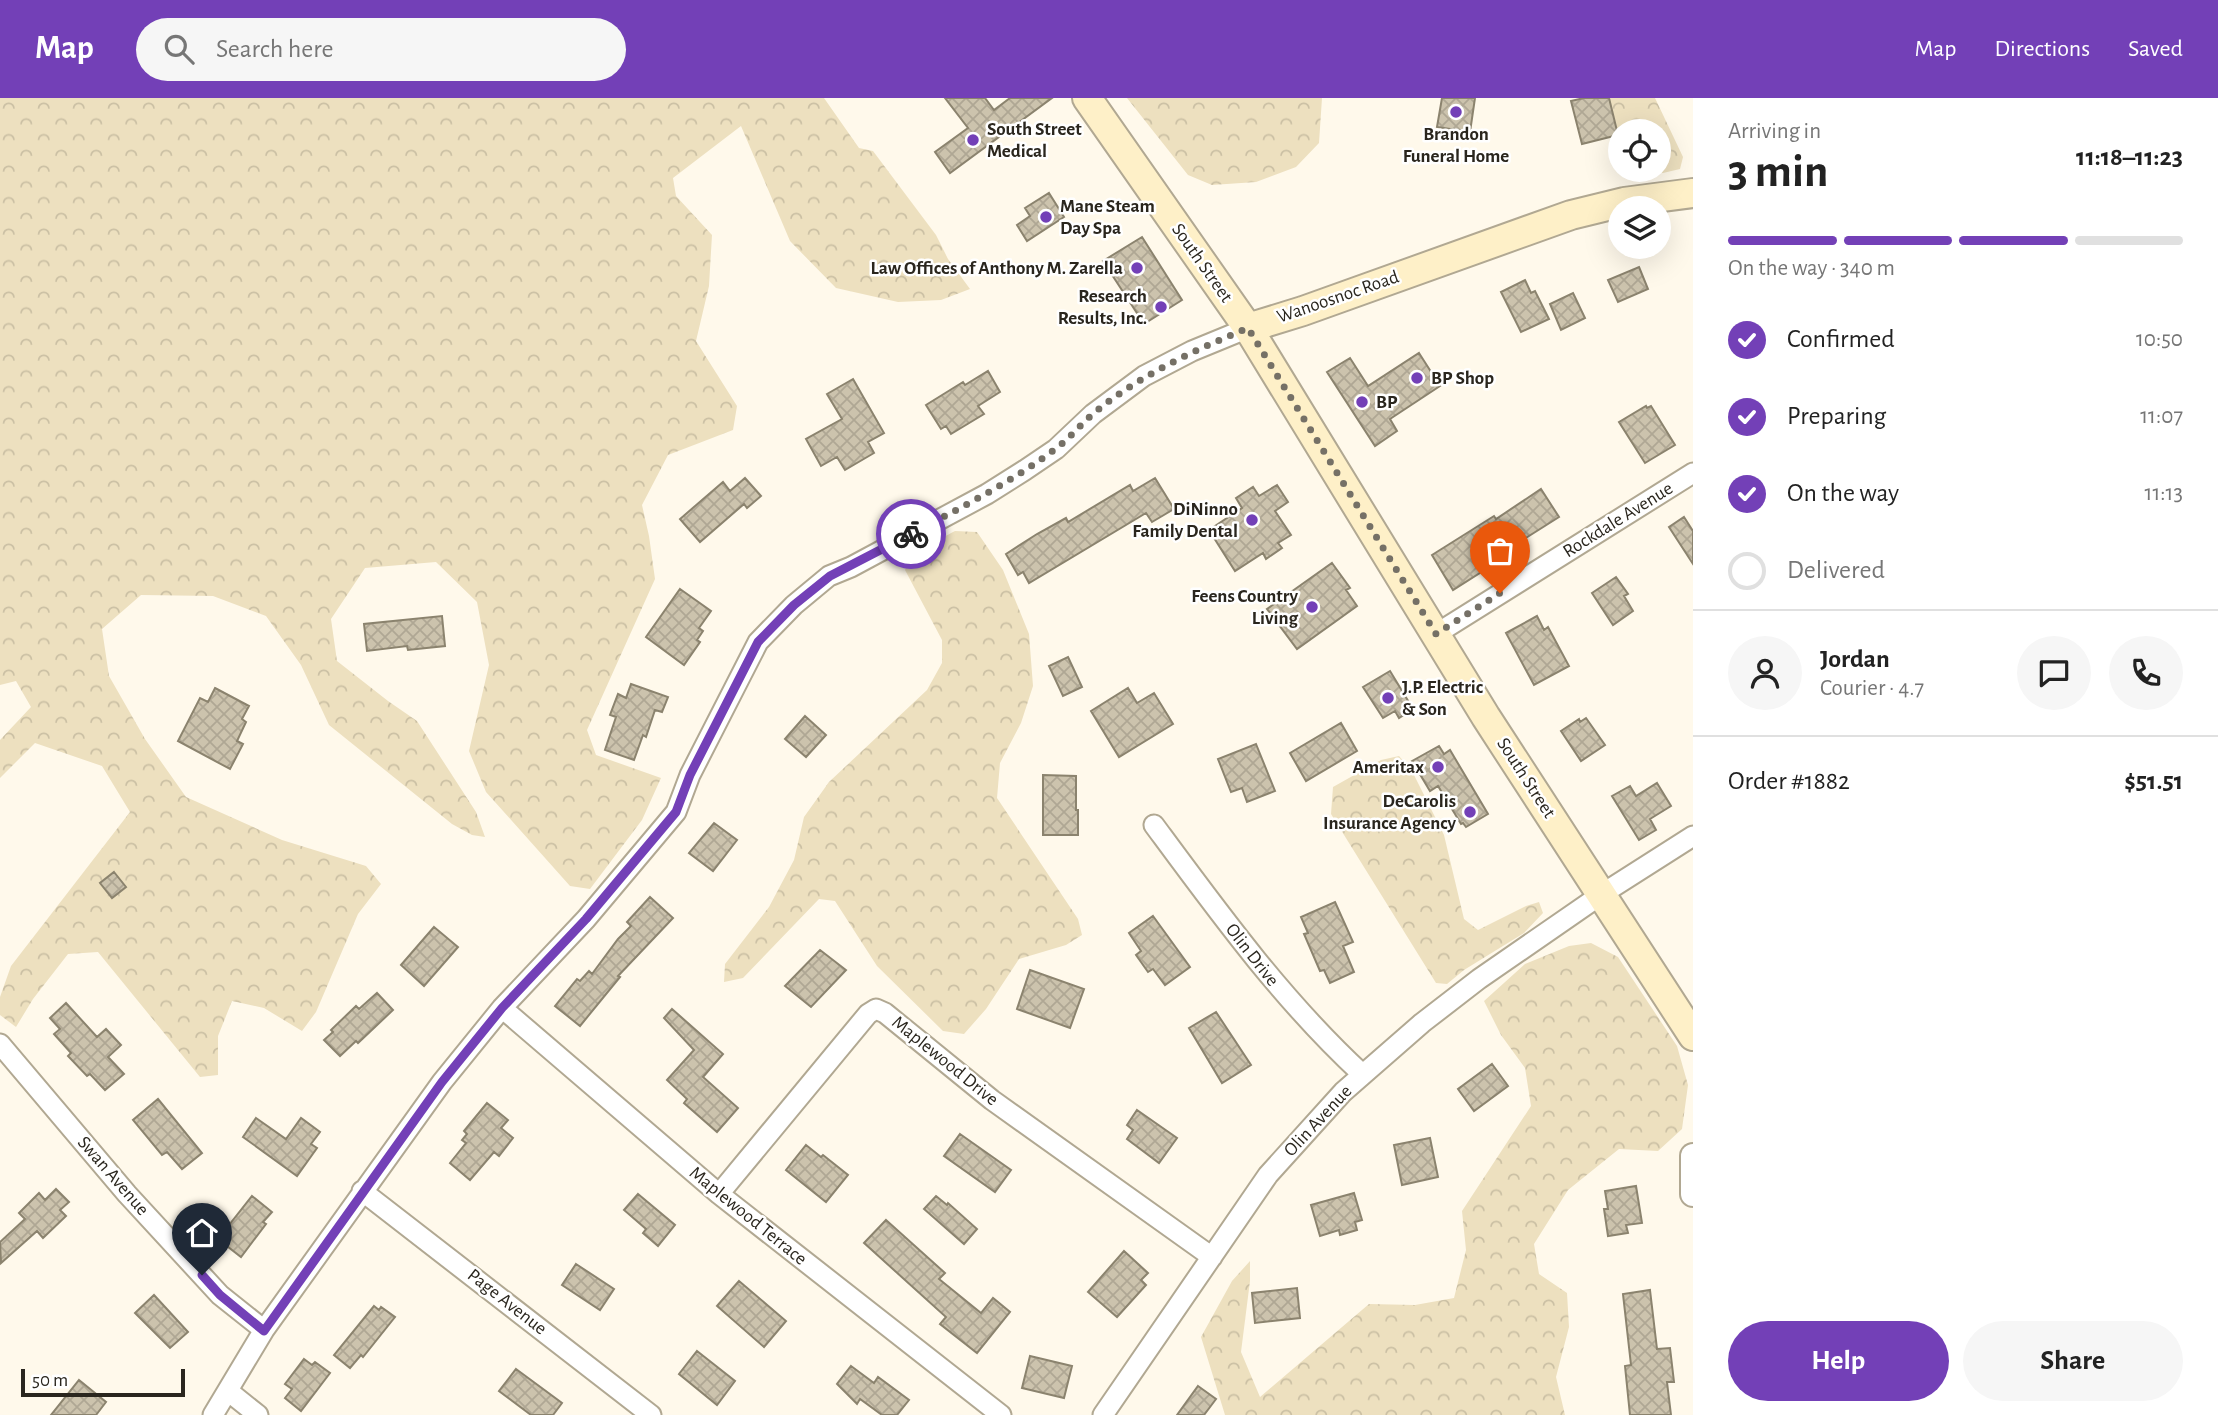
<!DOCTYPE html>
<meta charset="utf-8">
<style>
:root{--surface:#fff;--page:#f6f6f6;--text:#222;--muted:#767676;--line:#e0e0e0;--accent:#7340b7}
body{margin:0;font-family:"Alegreya Sans",sans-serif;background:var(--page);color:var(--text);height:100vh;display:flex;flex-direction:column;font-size:26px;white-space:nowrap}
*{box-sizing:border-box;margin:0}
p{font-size:23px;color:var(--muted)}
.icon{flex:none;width:38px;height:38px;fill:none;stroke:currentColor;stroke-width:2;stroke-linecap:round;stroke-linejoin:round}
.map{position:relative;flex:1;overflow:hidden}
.drawer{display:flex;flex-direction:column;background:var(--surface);width:525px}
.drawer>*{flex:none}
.controls{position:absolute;left:1608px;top:21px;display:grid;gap:14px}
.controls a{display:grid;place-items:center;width:63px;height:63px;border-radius:50%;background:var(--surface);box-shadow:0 7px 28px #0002;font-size:35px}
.scale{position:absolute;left:21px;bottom:18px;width:164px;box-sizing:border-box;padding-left:7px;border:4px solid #2a261e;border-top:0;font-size:19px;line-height:24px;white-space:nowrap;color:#2a261e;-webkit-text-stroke:5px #fff;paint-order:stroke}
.pin{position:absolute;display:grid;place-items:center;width:60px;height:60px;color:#fff;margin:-72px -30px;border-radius:50% 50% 50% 0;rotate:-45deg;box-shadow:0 0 7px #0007}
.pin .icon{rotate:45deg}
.courier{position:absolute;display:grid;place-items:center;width:70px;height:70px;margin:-35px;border:5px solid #7340b7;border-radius:50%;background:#fff;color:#222;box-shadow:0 2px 9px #0007}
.head em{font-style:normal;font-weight:700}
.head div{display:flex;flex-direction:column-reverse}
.head{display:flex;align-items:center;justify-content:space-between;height:119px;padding:0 35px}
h1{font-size:46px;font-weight:700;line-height:52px}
.bar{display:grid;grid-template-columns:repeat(4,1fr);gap:10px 7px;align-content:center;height:84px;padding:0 35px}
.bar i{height:9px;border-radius:5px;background:var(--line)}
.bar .active{background:var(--accent)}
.bar p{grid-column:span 4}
.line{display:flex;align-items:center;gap:18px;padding:0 35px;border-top:2px solid var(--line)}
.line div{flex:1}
.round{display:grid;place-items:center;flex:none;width:74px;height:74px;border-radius:37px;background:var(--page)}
ol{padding:0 35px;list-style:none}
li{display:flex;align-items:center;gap:21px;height:77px}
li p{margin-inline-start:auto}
li .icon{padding:7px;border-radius:50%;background:var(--accent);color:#fff;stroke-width:4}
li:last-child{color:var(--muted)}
li i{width:38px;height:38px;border:4px solid var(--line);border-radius:50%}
.primary-button{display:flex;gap:14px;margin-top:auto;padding:14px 35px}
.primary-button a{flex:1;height:80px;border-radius:42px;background:var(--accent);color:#fff;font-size:28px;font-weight:700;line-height:80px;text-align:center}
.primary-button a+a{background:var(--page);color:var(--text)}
header{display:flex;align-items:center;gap:42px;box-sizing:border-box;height:98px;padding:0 35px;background:var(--accent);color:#fff}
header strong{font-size:33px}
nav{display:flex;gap:38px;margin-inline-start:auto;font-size:24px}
.search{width:490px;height:63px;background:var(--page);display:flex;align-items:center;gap:18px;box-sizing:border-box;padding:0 24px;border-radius:38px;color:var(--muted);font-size:26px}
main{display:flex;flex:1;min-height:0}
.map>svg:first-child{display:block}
.forest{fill:url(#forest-crowns)}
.building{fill:url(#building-cross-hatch);stroke:#8b836e;stroke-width:2}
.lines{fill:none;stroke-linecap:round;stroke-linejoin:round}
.minor-casing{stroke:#b1a892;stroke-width:23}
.tertiary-casing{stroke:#b1a892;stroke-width:28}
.secondary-casing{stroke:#b1a892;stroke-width:32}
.minor{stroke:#fff;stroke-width:19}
.tertiary{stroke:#fff;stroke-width:24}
.secondary{stroke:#fef0c8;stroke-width:28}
.done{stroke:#757066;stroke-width:7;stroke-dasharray:0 12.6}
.route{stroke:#7340b7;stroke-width:9}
.poi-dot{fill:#7340b7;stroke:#fff;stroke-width:2.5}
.labels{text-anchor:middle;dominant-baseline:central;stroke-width:5;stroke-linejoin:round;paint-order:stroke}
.poi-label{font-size:19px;font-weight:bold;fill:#2a261e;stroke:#fff;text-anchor:end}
.street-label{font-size:19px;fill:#2a261e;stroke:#fff}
</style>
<header>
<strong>Map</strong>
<div class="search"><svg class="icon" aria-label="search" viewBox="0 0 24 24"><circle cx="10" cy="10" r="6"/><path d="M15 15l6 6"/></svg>Search here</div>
<nav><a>Map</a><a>Directions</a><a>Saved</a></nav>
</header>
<main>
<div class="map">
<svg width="1693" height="1317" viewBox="0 0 1693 1317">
<defs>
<pattern id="forest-crowns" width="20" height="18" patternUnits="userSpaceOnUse" patternTransform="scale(1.75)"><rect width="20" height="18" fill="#ede0bf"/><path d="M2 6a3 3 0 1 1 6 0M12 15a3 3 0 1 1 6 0" fill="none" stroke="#cbc0a4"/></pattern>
<pattern id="building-cross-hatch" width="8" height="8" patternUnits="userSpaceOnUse" patternTransform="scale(1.75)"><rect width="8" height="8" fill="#ccc3ad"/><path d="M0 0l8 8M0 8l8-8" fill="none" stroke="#afa794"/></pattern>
</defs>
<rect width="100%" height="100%" fill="#fff9eb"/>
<path class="forest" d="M0,0H824L859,50L873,53L936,137L948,161L970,191L941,202L898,204L836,190L790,143L741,28L673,80L676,98L712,137L709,188L696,243L737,308L733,332L668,357L642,407L649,438L655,481L587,632L596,657L661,680L642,722L590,791L570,788L486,694L469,653L489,567L477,504L436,464L365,470L331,521L337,563L388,603L417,623L476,714L485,739L472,737L452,726L329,627L301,567L266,518L213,498L141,497L102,531L109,578L145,641L186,699L282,742L366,768L381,786L358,816L316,914L302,933L264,910L232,903L218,938V977L200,979L98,854L68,856L33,901L16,929L0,917V899L11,868L130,714L102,668L35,645L0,680V642L31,609L16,583L0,587Z
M1127,0H1322L1319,45L1296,69L1256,84L1212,87L1188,77Z
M1609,0H1655L1683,59L1680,71L1663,75L1634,73L1659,72V33H1620V43Z
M955,433L977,434L1003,472L1029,536L1033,588L1021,625L1000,665L997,700L1078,821L1082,837L1066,847L1019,861L986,911L964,936L943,933L877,868L835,803L819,801L743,880L724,884L725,866L769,809L794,762L804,719L829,684L927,592L942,565V542L905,472C914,452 937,443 955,433Z
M1399,658L1412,673L1444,737L1464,821L1478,832L1526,808L1539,804L1543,815L1524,835L1464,872L1447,886L1436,885L1331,716L1333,689L1381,662Z
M1591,845L1618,859L1677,948L1688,987L1682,1031L1658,1053L1619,1051L1568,1092L1534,1146L1539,1176L1567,1195L1569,1229L1556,1279L1565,1317H1225L1201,1239L1232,1183L1250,1163V1183L1241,1254L1260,1299L1369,1206L1415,1207L1454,1200L1466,1152L1462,1113L1531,1008L1525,970L1501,937L1484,903L1525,866L1569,848Z"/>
<path class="building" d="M945,0H985L994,12L1010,0H1052L950,75L935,54L968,30Z
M1442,0H1475L1470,34L1437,29Z
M1584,0H1609L1618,37L1582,46L1571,3Z
M1049,95L1064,119L1027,143L1017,127L1030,118L1025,110Z
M1142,139L1182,202L1144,226L1103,163Z
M1639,169L1648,191L1618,204L1608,182Z
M1525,182L1531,195L1535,193L1549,221L1521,234L1501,194Z
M1573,195L1585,220L1561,232L1550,206Z
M1419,255L1440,288L1390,321L1397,333L1375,348L1327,274L1350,260L1368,288Z
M988,273L1000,294L978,308L984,316L951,336L946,328L941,331L926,307L963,284L965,287Z
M853,281L884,335L868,344L874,355L845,372L837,359L821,368L806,341L842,321L827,296Z
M1646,308L1647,310L1651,308L1675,347L1645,365L1619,324Z
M745,380L761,398L747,410L744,406L700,444L680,421L723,384L730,393Z
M1155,380L1174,411L1152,424L1146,415L1029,485L1023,474L1018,477L1006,456L1037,436L1066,420L1068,424L1130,387L1133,393Z
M1277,387L1288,404L1275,413L1291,437L1278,445L1282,450L1266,461L1263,455L1235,473L1209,432L1242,410L1236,400L1253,389L1259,398Z
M1541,391L1559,419L1513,448L1516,452L1453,492L1432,457L1494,418L1496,421Z
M1684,419L1693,433V466L1669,429Z
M1332,465L1350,490L1346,492L1357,508L1297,551L1267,511Z
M1616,479L1628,496L1624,498L1633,513L1613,527L1592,495Z
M680,491L711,513L699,530L703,533L697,542L700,544L684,567L646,539Z
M442,518L445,548L408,552L407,548L367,553L364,526Z
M1537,518L1544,532L1548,529L1569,568L1534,587L1506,535Z
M1068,559L1082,589L1063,598L1049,568Z
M1390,573L1413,611L1399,620L1395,613L1383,620L1363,589Z
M631,586L668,599L662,614L655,612L646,639L643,637L634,662L605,652L616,619L610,617L618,596L626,600Z
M215,590L249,608L242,621L246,624L237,643L243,646L230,671L178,643L200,600L208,604Z
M1128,590L1137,605L1154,595L1173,626L1119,659L1091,613Z
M805,618L826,637L806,659L785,641Z
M1586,620L1605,647L1581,663L1561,633L1579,621L1580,624Z
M1341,625L1357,653L1306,683L1290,655Z
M1256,646L1275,693L1247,704L1242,690L1231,694L1218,661Z
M1439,648L1444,656L1450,652L1488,716L1466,729L1463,725L1461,726L1438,688L1430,693L1412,663Z
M1043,677L1076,678V712H1078V737H1043Z
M1657,685L1671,708L1650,721L1656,732L1639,742L1612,698L1630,688L1636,698Z
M714,725L737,742L713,773L689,755Z
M114,774L126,789L112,800L100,785Z
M650,799L673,820L618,878L620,879L580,928L555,908L577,881L580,883L589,873L592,876L618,841L631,828L627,824Z
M1335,804L1353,844L1343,848L1354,874L1330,885L1324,872L1320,873L1304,836L1308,835L1301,819Z
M1153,818L1190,869L1165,887L1153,871L1148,874L1136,857L1141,853L1129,835Z
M434,829L458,849L424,888L401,867Z
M820,852L846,872L811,909L785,888Z
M1030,872L1084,891L1070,930L1017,911Z
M377,895L393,912L358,945L356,943L340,958L324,942L333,934L331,932L356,908L359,911Z
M66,905L97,939L106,931L121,947L108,959L124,976L105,992L90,976L87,978L68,958L71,955L54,936L60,931L50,920Z
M672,911L723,956L703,979L738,1010L717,1034L684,1005L687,1001L667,982L694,952L664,920Z
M1216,914L1251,967L1222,985L1189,930Z
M1492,966L1508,988L1474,1013L1458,991Z
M158,1001L202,1055L182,1071L167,1054L162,1057L133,1022Z
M487,1005L508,1022L501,1030L513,1040L499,1058L494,1054L470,1082L450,1065L466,1045L462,1042L467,1036L464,1033Z
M1137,1012L1177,1040L1159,1065L1127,1041L1133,1032L1127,1027Z
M256,1020L286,1041L301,1020L320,1034L311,1046L317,1050L297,1078L243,1039Z
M960,1036L1011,1072L995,1094L944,1058Z
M1430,1040L1438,1079L1402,1087L1394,1047Z
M806,1047L821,1059L823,1057L848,1077L826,1104L786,1072Z
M1636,1088L1642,1125L1626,1127L1628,1135L1608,1138L1604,1111H1608L1605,1093Z
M56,1091L69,1104L60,1112L66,1118L43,1140L37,1133L1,1165L0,1144L25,1121L19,1115L39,1095L45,1102Z
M1354,1095L1362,1122L1355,1124L1357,1132L1340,1137L1339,1132L1320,1138L1311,1107Z
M638,1096L675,1127L658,1148L643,1135L646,1131L624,1112Z
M252,1098L272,1114L263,1124L266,1126L241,1159L218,1141Z
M936,1098L947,1107L948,1105L977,1131L964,1146L924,1111Z
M886,1122L945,1175L939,1181L981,1215L993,1200L1010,1214L977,1255L940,1226L946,1219L864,1145Z
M1124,1153L1148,1175L1141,1182L1146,1187L1117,1219L1088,1194Z
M576,1166L614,1191L600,1212L562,1187Z
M739,1183L786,1223L764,1249L717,1208Z
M1297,1190L1300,1220L1255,1225L1252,1195Z
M1650,1192L1657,1251L1670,1250L1674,1284H1667L1671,1317H1630L1625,1268L1631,1267L1623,1196Z
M154,1197L188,1234L170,1250L135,1215Z
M374,1208L379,1212L381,1209L395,1219L363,1259L361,1257L350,1270L334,1257Z
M697,1253L735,1283L717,1307L679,1276Z
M1030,1258L1072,1268L1064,1300L1022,1290Z
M304,1261L312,1267L315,1264L330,1275L301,1313L285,1300L292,1291L285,1286Z
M851,1268L874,1285L878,1279L909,1302L897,1317H882L860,1301L857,1306L837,1286Z
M516,1271L562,1305L553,1317H531L499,1293Z
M79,1282L106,1304L96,1317H51Z
M1198,1288L1216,1301L1204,1317H1177Z"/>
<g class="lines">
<defs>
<path id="minor" d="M1436,536L1693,375
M1154,727C1219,815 1282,902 1362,976
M502,910L719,1096L1001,1317
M0,946L127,1096L220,1197L264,1232
M362,1093L651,1317
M719,1096L868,916L876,911L885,915L992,1002L1212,1159
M228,1293L258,1317
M213,1317L264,1232L442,984L502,910L586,821L676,714L690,677L758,544L794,507L829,478L851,469L987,396L1025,372L1056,351L1093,316L1144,278L1192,253L1248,230
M1103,1317L1268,1077L1343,994L1422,925L1479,881L1602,796L1693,738"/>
<path id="tertiary" d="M1693,1058V1096"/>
<path id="secondary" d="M1087,0L1248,230L1486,619L1693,938
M1248,230L1303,213L1571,117L1624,104L1693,95"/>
</defs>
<use href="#minor" class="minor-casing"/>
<use href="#tertiary" class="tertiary-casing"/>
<use href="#secondary" class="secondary-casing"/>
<use href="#minor" class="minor"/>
<use href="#tertiary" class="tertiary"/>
<use href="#secondary" class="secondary"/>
</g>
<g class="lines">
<path class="done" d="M911,436C960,410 1010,385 1054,352C1069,341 1080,327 1094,315C1140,277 1193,253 1248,230L1436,536L1500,495"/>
<path class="route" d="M202,1177L220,1197L264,1233L442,984L502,910L586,821L676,714L690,677L758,544L794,507L830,478L911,436"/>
</g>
<g class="poi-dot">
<circle cx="1456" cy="14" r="7"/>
<circle cx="973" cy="42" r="7"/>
<circle cx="1046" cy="119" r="7"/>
<circle cx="1137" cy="170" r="7"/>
<circle cx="1161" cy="209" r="7"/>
<circle cx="1417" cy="280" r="7"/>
<circle cx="1362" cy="304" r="7"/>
<circle cx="1252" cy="422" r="7"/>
<circle cx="1312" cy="509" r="7"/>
<circle cx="1388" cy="600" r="7"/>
<circle cx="1438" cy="669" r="7"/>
<circle cx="1470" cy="714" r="7"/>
</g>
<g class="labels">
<g class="poi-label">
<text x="987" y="31" text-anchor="start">South Street<tspan x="987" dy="22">Medical</tspan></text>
<text x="1456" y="36" text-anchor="middle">Brandon<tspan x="1456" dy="22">Funeral Home</tspan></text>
<text x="1060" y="108" text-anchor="start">Mane Steam<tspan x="1060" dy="22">Day Spa</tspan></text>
<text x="1123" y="170">Law Offices of Anthony M. Zarella</text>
<text x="1147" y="198">Research<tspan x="1147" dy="22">Results, Inc.</tspan></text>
<text x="1431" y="280" text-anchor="start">BP Shop</text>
<text x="1376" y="304" text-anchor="start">BP</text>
<text x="1238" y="411">DiNinno<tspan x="1238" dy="22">Family Dental</tspan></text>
<text x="1298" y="498">Feens Country<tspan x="1298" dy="22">Living</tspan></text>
<text x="1402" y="589" text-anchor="start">J.P. Electric<tspan x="1402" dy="22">&amp; Son</tspan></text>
<text x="1424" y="669">Ameritax</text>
<text x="1456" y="703">DeCarolis<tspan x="1456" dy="22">Insurance Agency</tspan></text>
</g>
<g class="street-label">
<text transform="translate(1202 165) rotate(55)">South Street</text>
<text transform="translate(1338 199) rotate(-19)">Wanoosnoc Road</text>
<text transform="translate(1618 422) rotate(-32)">Rockdale Avenue</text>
<text transform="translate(1526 680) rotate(57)">South Street</text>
<text transform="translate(1252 857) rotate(52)">Olin Drive</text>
<text transform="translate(945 963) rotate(39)">Maplewood Drive</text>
<text transform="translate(1318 1023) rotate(-47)">Olin Avenue</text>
<text transform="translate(113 1078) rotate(49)">Swan Avenue</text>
<text transform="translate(748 1118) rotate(39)">Maplewood Terrace</text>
<text transform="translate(507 1204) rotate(38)">Page Avenue</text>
</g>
</g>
</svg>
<div class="controls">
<a><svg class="icon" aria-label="locate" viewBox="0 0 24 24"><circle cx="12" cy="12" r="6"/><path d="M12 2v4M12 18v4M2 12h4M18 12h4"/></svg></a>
<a><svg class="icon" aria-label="layers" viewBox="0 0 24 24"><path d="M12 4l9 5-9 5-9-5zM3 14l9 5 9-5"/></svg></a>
</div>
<div class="scale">50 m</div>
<div class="pin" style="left:1500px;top:495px;background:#ea580c"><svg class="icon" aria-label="bag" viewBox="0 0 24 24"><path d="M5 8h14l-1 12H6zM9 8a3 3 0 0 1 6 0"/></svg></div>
<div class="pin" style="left:202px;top:1177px;background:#1f2937"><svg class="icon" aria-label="home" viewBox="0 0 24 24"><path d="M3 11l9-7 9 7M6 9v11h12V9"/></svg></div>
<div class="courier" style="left:911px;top:436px"><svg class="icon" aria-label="bike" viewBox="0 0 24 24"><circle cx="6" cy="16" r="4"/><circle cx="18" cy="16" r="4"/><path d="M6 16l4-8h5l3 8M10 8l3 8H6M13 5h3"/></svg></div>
</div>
<section class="drawer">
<div class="head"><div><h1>3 min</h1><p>Arriving in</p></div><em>11:18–11:23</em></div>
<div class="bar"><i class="active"></i><i class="active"></i><i class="active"></i><i></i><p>On the way · 340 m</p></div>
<ol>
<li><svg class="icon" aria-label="check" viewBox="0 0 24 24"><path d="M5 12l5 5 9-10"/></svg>Confirmed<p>10:50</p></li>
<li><svg class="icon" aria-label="check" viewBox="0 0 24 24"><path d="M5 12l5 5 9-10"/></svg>Preparing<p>11:07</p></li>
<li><svg class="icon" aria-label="check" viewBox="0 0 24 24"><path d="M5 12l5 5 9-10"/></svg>On the way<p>11:13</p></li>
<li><i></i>Delivered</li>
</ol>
<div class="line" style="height:126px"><a class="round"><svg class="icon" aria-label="person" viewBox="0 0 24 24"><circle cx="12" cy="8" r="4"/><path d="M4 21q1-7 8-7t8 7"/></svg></a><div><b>Jordan</b><p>Courier · 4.7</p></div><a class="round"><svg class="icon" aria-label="chat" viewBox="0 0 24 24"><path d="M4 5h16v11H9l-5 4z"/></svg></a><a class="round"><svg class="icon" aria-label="phone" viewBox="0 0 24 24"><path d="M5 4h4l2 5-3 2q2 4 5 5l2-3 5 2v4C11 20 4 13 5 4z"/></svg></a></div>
<div class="line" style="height:91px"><div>Order #1882</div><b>$51.51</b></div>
<div class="primary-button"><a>Help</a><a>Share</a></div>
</section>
</main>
